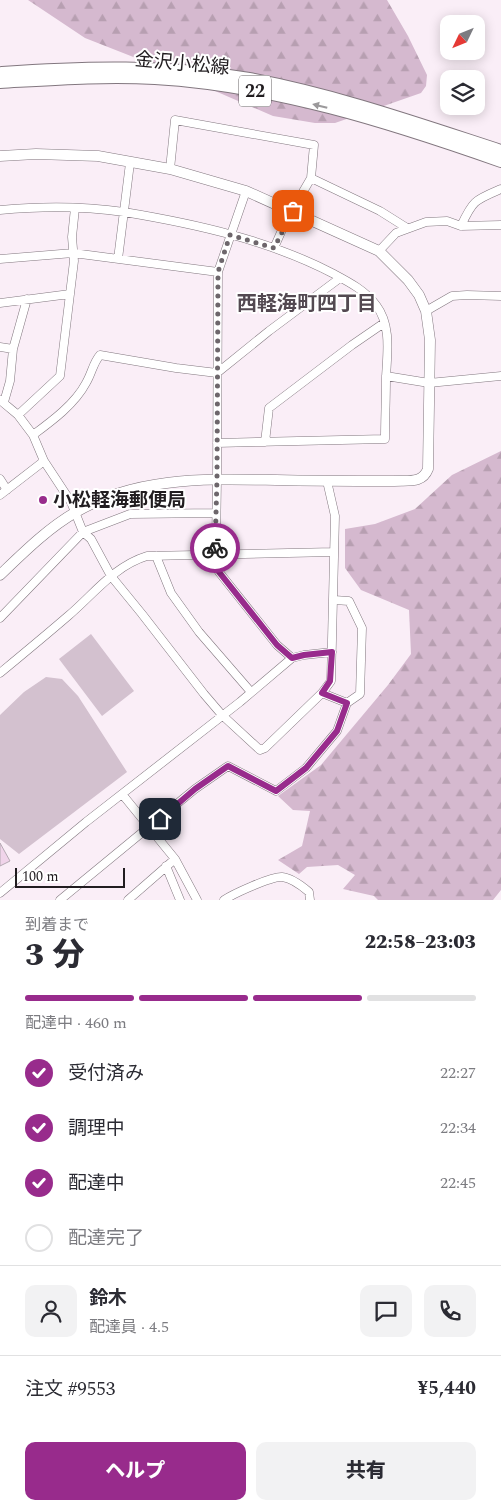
<!DOCTYPE html>
<html lang="ja">
<meta charset="utf-8">
<style>
:root{--surface:#fff;--page:#f2f2f3;--text:#2b2b33;--muted:#7c7c81;--line:#e1e1e2;--accent:#982b8c}
body{margin:0;font-family:Spectral,"Noto Sans JP",serif;background:var(--page);color:var(--text);height:100vh;display:flex;flex-direction:column;font-size:19px;white-space:nowrap}
*{box-sizing:border-box;margin:0}
p{font-size:16px;color:var(--muted)}
.icon{flex:none;width:28px;height:28px;fill:none;stroke:currentColor;stroke-width:2;stroke-linecap:round;stroke-linejoin:round}
.map{position:relative;height:900px;overflow:hidden}
.details{display:flex;flex-direction:column;background:var(--surface);flex:1}
.details>*{flex:none}
.needle{width:32px;rotate:227deg}
.buttons{position:absolute;left:440px;top:15px;display:grid;gap:10px}
.buttons a{display:grid;place-items:center;width:45px;height:45px;border-radius:10px;background:var(--surface);box-shadow:0 2px 12px #0003;font-size:25px}
.scale{position:absolute;left:15px;bottom:12px;width:110px;box-sizing:border-box;padding-left:5px;border:2px solid #211d20;border-top:0;font-size:14px;line-height:18px;white-space:nowrap;color:#211d20;-webkit-text-stroke:4px #fff;paint-order:stroke}
.pin{position:absolute;display:grid;place-items:center;width:42px;height:42px;color:#fff;margin:-21px;border-radius:10px;box-shadow:0 2px 8px #0006}
.courier{position:absolute;display:grid;place-items:center;width:50px;height:50px;margin:-25px;border:4px solid #982b8c;border-radius:50%;background:#fff;color:#222;box-shadow:0 1px 6px #0007}
.summary em{font-style:normal;font-weight:800}
.summary div{display:flex;flex-direction:column-reverse}
.summary{display:flex;align-items:center;justify-content:space-between;height:85px;padding:0 25px}
h1{font-size:32px;font-weight:800;line-height:38px}
.bar{display:grid;grid-template-columns:repeat(4,1fr);gap:8px 5px;align-content:center;height:60px;padding:0 25px}
.bar i{height:6px;border-radius:4px;background:var(--line)}
.bar .on{background:var(--accent)}
.bar p{grid-column:span 4}
.line{display:flex;align-items:center;gap:12px;padding:0 25px;border-top:1px solid var(--line)}
.line div{flex:1}
.round{display:grid;place-items:center;flex:none;width:52px;height:52px;border-radius:10px;background:var(--page)}
ol{padding:0 25px;list-style:none}
li{display:flex;align-items:center;gap:15px;height:55px}
li p{margin-inline-start:auto}
li .icon{padding:5px;border-radius:50%;background:var(--accent);color:#fff;stroke-width:4}
li:last-child{color:var(--muted)}
li i{width:28px;height:28px;border:2px solid var(--line);border-radius:50%}
.action{display:flex;gap:10px;margin-top:auto;padding:10px 25px}
.action a{flex:1;height:58px;border-radius:10px;background:var(--accent);color:#fff;font-size:20px;font-weight:800;line-height:58px;text-align:center}
.action a+a{background:var(--page);color:var(--text)}
.map>svg:first-child{display:block}
.forest{fill:url(#forest-firs)}
.pitch{fill:#d3c1cf}
.building{fill:#f0d4ea;stroke:#b4a9b2}
.lines{fill:none;stroke-linecap:round;stroke-linejoin:round}
.minor-casing{stroke:#82777f;stroke-width:9}
.tertiary-casing{stroke:#82777f;stroke-width:11}
.primary-casing{stroke:#82777f;stroke-width:14}
.minor{stroke:#fff;stroke-width:8}
.tertiary{stroke:#fff;stroke-width:10}
.primary{stroke:#fff;stroke-width:12}
.oneway{fill:#9b999b}
.done{stroke:#6d666b;stroke-width:5;stroke-dasharray:0 9}
.route{stroke:#982b8c;stroke-width:6}
.poi-dot{fill:#982b8c;stroke:#fff;stroke-width:2}
.labels{text-anchor:middle;dominant-baseline:central;stroke-width:4;stroke-linejoin:round;paint-order:stroke}
.shield{fill:#fff;stroke:#646163;stroke-width:1}
.shield-label{font-size:18px;font-weight:bold;fill:#211d20}
.street-label{font-size:19px;fill:#211d20;stroke:#fff}
.poi-label{font-size:19px;font-weight:bold;fill:#211d20;stroke:#fff;text-anchor:start}
.neighbourhood-label{font-size:20px;font-weight:bold;fill:#534951;stroke:#fff}
</style>
<div class="map">
<svg width="501" height="900" viewBox="0 0 501 900">
<defs>
<pattern id="forest-firs" width="22" height="20" patternUnits="userSpaceOnUse" patternTransform="scale(1.25)"><rect width="22" height="20" fill="#d5b9cf"/><path d="M5 1l3.5 6h-7zM16 11l3.5 6h-7z" fill="#b79fb1"/></pattern>
</defs>
<rect width="100%" height="100%" fill="#faeef7"/>
<path class="forest" d="M28,0H387L408,36L427,75L426,86L421,93L335,123H315L273,116L169,71L85,38Z
M501,451V890L493,900H378L374,896L343,889L355,875L338,865L307,867L299,874L278,860L302,846L310,811L293,810L278,796L321,765L388,685L411,654L409,610L361,590L345,568V529L375,524L415,509L452,475Z"/>
<path class="pitch" d="M91,634L134,691L102,716L59,659Z
M46,677L62,679L78,696L127,772L19,854L0,839V715L24,692Z"/>
<path class="building" d="M0,843L10,861L0,866Z"/>
<g class="lines">
<defs>
<path id="minor" d="M170,169L175,120L314,145L311,178L286,221L274,248
M311,178L380,211L407,228
M246,191L218,272L217,479L216,543L213,554L219,572L277,645L292,658
M0,210C41,206 84,206 124,212C196,224 269,240 334,274C349,282 366,291 376,305C392,326 387,354 386,378C386,399 385,419 385,439L217,443
M461,226C473,200 475,200 501,189
M379,251L396,233L426,222L447,221L461,226L501,225
M0,259L73,253L218,272
M118,259L130,163
M0,303L70,294
M426,311L452,296L467,295L501,296
M0,347L13,349L10,381L4,402
M13,349L27,299
M386,376L429,383L501,376
M0,400L18,415L33,435L44,461L71,502L83,532L91,539L111,576L142,614L204,694L222,715L260,750L265,748L322,693L331,681L335,516L327,481
M18,415L60,376L74,261L72,237L75,208
M33,435C52,421 75,404 86,383C92,373 93,363 100,355L176,368L217,373L269,331L340,278
M265,442L269,408L352,345L384,323
M0,479L7,490
M0,495L44,461
M156,556L171,593L199,632L251,692
M0,618L83,532L130,514L216,513
M0,673C23,654 46,635 68,616C93,595 114,566 147,556L334,552
M322,693L347,703L360,694L362,628L349,601L334,600
M122,794L175,859L197,900
M166,866L180,900
M0,893L86,822L240,702L292,658L304,655L332,652
M60,900L195,789L228,766L276,791L306,768L337,731L347,703
M128,900L175,859
M224,900C233,894 272,876 282,877C292,878 302,886 309,892L310,900"/>
<path id="tertiary" d="M0,156L36,154L98,156L170,169L246,191L379,251L408,280L419,295L426,311L430,340L428,469C422,484 408,480 394,481C355,481 315,481 276,480C207,479 138,476 76,512C48,528 23,553 0,575"/>
<path id="primary" d="M2,73C85,67 167,65 249,79C335,95 418,124 501,151
M0,82C52,79 104,75 155,78C274,85 390,122 501,161"/>
</defs>
<use href="#minor" class="minor-casing"/>
<use href="#tertiary" class="tertiary-casing"/>
<use href="#primary" class="primary-casing"/>
<use href="#minor" class="minor"/>
<use href="#tertiary" class="tertiary"/>
<use href="#primary" class="primary"/>
</g>
<defs><path id="oneway-solid" d="M-6-.8H1V-3.2L6.5 0L1 3.2V.8H-6Z" transform="scale(1.25)"/></defs>
<use class="oneway" href="#oneway-solid" transform="translate(320 106) rotate(-166)"/>
<g class="lines">
<path class="done" d="M215,548L217,479L218,272L230,235L274,248L293,211"/>
<path class="route" d="M160,819L195,789L228,766L276,791L306,768L337,731L347,703L322,693L330,681L332,652L304,655L292,658L277,645L219,572L215,563V548"/>
</g>
<circle class="poi-dot" cx="43" cy="500" r="5"/>
<g class="labels">
<rect class="shield" x="239" y="75.5" width="32" height="31" rx="4"/>
<g class="shield-label">
<text x="255" y="91">22</text>
</g>
<g class="street-label">
<text transform="translate(182 64) rotate(5)">金沢小松線</text>
</g>
<g class="poi-label">
<text x="53" y="500">小松軽海郵便局</text>
</g>
<g class="neighbourhood-label">
<text x="307" y="304">西軽海町四丁目</text>
</g>
</g>
</svg>
<div class="buttons">
<a><svg class="needle" viewBox="-14 -14 28 28"><path d="M0-13l5 13h-10z" fill="#e53935"/><path d="M0 13l5-13h-10z" fill="#7c7c81"/></svg></a>
<a><svg class="icon" aria-label="layers" viewBox="0 0 24 24"><path d="M12 4l9 5-9 5-9-5zM3 14l9 5 9-5"/></svg></a>
</div>
<div class="scale">100 m</div>
<div class="pin" style="left:293px;top:211px;background:#ea580c"><svg class="icon" aria-label="bag" viewBox="0 0 24 24"><path d="M5 8h14l-1 12H6zM9 8a3 3 0 0 1 6 0"/></svg></div>
<div class="pin" style="left:160px;top:819px;background:#1f2937"><svg class="icon" aria-label="home" viewBox="0 0 24 24"><path d="M3 11l9-7 9 7M6 9v11h12V9"/></svg></div>
<div class="courier" style="left:215px;top:548px"><svg class="icon" aria-label="bike" viewBox="0 0 24 24"><circle cx="6" cy="16" r="4"/><circle cx="18" cy="16" r="4"/><path d="M6 16l4-8h5l3 8M10 8l3 8H6M13 5h3"/></svg></div>
</div>
<section class="details">
<div class="summary"><div><h1>3 分</h1><p>到着まで</p></div><em>22:58–23:03</em></div>
<div class="bar"><i class="on"></i><i class="on"></i><i class="on"></i><i></i><p>配達中 · 460 m</p></div>
<ol>
<li><svg class="icon" aria-label="check" viewBox="0 0 24 24"><path d="M5 12l5 5 9-10"/></svg>受付済み<p>22:27</p></li>
<li><svg class="icon" aria-label="check" viewBox="0 0 24 24"><path d="M5 12l5 5 9-10"/></svg>調理中<p>22:34</p></li>
<li><svg class="icon" aria-label="check" viewBox="0 0 24 24"><path d="M5 12l5 5 9-10"/></svg>配達中<p>22:45</p></li>
<li><i></i>配達完了</li>
</ol>
<div class="line" style="height:90px"><a class="round"><svg class="icon" aria-label="person" viewBox="0 0 24 24"><circle cx="12" cy="8" r="4"/><path d="M4 21q1-7 8-7t8 7"/></svg></a><div><b>鈴木</b><p>配達員 · 4.5</p></div><a class="round"><svg class="icon" aria-label="chat" viewBox="0 0 24 24"><path d="M4 5h16v11H9l-5 4z"/></svg></a><a class="round"><svg class="icon" aria-label="phone" viewBox="0 0 24 24"><path d="M5 4h4l2 5-3 2q2 4 5 5l2-3 5 2v4C11 20 4 13 5 4z"/></svg></a></div>
<div class="line" style="height:65px"><div>注文 #9553</div><b>¥5,440</b></div>
<div class="action"><a>ヘルプ</a><a>共有</a></div>
</section>
